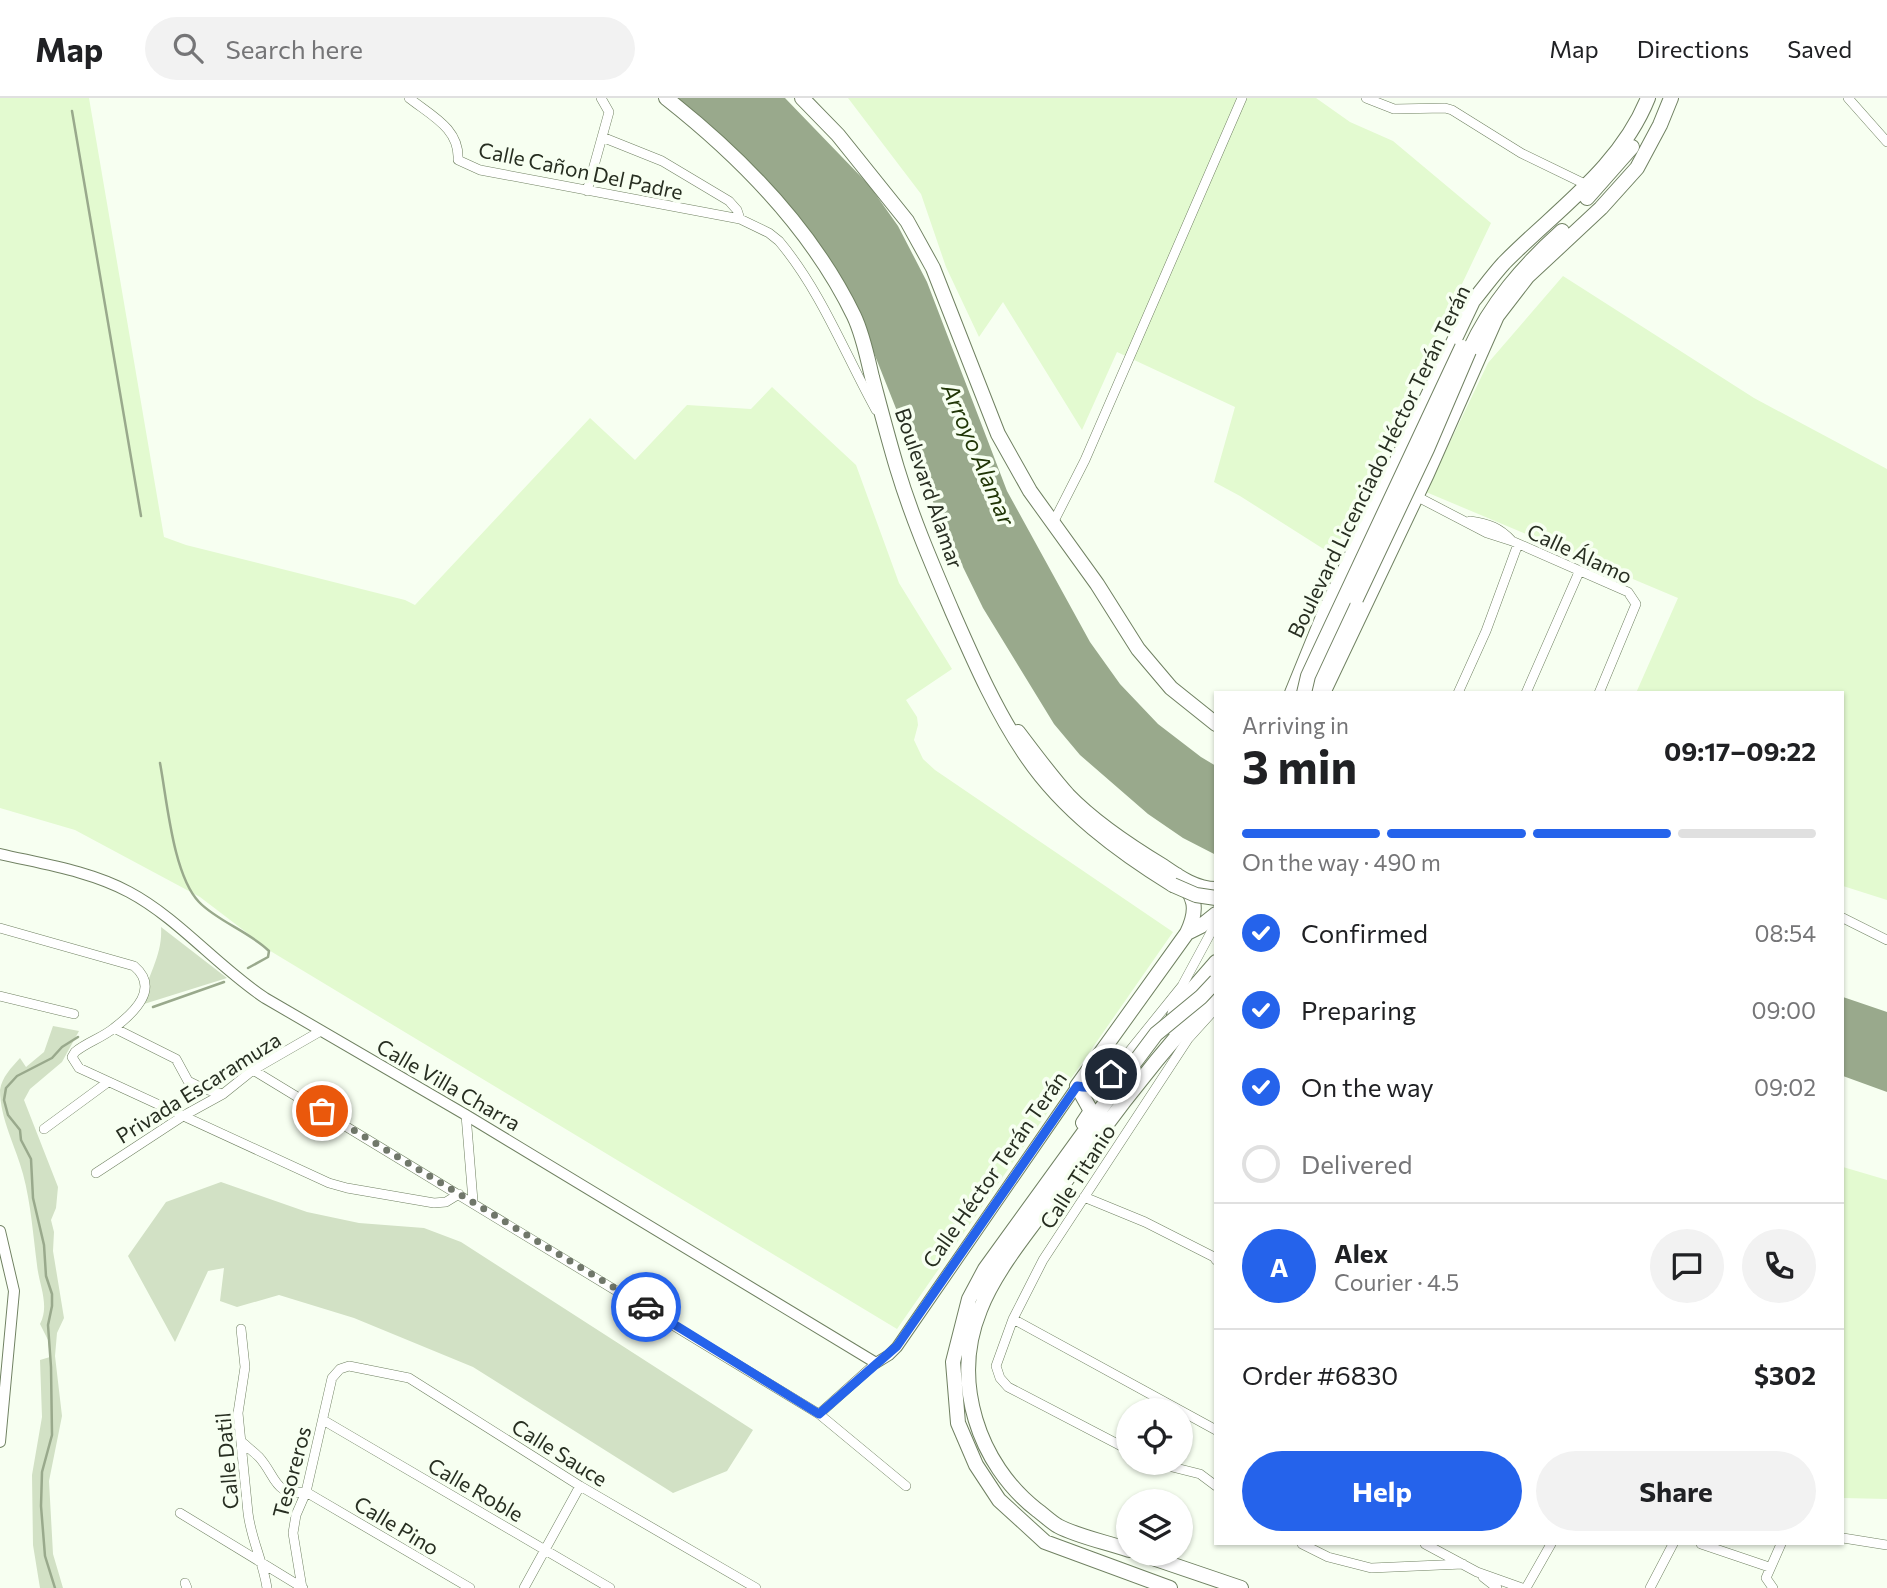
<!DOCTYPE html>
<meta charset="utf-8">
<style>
:root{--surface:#fff;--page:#f2f2f2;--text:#202124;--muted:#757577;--line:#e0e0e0;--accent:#2563eb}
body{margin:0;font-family:Commissioner,sans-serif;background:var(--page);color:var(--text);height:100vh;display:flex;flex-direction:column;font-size:26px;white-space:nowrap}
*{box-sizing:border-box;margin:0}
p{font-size:23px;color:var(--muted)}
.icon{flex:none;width:38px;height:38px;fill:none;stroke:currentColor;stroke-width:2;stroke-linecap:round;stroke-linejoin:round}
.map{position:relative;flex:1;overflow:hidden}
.details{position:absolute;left:1214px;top:593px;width:630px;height:854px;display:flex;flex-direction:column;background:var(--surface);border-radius:0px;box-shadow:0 2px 5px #0004}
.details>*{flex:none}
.tools{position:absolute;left:1116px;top:1300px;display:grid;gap:14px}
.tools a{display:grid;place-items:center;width:77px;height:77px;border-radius:50%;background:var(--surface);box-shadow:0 2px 5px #0004;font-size:35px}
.pin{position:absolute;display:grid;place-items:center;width:60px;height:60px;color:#fff;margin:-30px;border:4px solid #fff;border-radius:50%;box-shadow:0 2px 7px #0007}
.courier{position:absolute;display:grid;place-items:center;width:70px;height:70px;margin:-35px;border:5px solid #2563eb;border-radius:50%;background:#fff;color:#222;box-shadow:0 2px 9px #0007}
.summary em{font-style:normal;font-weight:700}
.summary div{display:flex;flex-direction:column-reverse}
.summary{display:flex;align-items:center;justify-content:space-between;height:119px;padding:0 28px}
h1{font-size:46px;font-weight:700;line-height:52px}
.bar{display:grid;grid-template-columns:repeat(4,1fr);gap:10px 7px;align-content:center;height:84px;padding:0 28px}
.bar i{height:9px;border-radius:5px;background:var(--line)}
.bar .active{background:var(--accent)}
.bar p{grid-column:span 4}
.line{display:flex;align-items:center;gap:18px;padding:0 28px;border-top:2px solid var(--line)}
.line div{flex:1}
.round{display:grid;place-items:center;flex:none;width:74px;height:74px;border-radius:37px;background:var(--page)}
ol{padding:0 28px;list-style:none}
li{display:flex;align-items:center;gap:21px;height:77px}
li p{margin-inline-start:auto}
li .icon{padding:7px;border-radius:50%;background:var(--accent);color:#fff;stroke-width:4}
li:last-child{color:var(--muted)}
li i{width:38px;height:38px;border:4px solid var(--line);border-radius:50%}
.action{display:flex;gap:14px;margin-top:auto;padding:14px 28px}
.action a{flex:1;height:80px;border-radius:42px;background:var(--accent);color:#fff;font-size:28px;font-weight:700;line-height:80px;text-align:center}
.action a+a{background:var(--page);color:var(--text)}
header{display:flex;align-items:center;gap:42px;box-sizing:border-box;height:98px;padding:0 35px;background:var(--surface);border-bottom:2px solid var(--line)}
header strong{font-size:33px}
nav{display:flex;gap:38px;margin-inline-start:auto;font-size:24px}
.search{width:490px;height:63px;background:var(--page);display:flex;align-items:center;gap:18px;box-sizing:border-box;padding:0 24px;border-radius:38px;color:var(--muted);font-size:26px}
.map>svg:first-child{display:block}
.built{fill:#e3fad0}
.green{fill:#d2e1c5}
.water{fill:#99a98c}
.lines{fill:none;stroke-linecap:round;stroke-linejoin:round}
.stream{stroke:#99a98c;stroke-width:2.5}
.minor-casing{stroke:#708162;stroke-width:10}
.tertiary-casing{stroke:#708162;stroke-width:12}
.primary-casing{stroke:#708162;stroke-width:16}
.trunk-casing{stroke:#708162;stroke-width:16}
.minor{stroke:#fff;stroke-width:9}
.tertiary{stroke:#fff;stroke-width:10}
.primary{stroke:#fff;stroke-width:14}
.trunk{stroke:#fff;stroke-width:14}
.primary-bridge-casing{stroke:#708162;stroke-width:16;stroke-linecap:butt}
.trunk-bridge-casing{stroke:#708162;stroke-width:16;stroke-linecap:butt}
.primary-bridge{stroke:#fff;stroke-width:14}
.trunk-bridge{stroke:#fff;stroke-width:14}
.done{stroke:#70776a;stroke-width:7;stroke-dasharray:0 12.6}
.route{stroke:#2563eb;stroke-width:9}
.labels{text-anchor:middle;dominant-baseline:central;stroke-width:7;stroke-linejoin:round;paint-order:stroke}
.street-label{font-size:21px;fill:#272e21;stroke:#f7fff1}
.water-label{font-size:23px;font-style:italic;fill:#213607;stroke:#f7fff1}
</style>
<header>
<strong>Map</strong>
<div class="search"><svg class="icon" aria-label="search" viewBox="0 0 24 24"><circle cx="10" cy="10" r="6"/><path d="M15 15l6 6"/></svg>Search here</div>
<nav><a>Map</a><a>Directions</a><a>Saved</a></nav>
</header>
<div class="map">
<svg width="1887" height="1490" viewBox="0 0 1887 1490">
<rect width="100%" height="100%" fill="#f7fff1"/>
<path class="built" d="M0,0H89L164,439L186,447L405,502L415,507L590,320L635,362L687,307L751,311L772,289L856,367L899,485L952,571L906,602L917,619L918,627L914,642L923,661L935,672L1173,834L897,1231L272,854L200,799L75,732L0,710Z
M848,0H1316L1350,24L1393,43L1491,125L1333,457L1240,398L1214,384L1235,309L1117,254L1082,332L1003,204L979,239L946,169L921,96Z
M1563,178L1754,300L1887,371V802L1843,788V595H1636L1678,500L1426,394L1488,265Z
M1843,1069L1887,1082V1401L1843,1400Z"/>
<path class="green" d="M161,829L227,880L144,906L142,902C148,877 163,856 161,829Z
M53,928L79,933L62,964L30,991L24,1002L58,1089L56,1110L51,1122L54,1134L53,1153L64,1220L57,1235L55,1258L62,1318L49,1383L53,1456L63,1490H40L33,1447L32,1377L42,1319L40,1262L50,1259L48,1242L40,1226C50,1207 39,1187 37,1167C33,1137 31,1106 23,1076C16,1049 0,1021 0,992C2,979 11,970 20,960L26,969L44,954Z
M221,1084L307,1114L359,1125L424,1130L461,1144L753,1332L727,1373L673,1395L473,1269L354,1220L279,1197L237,1209L220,1203L224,1170L208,1173L175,1244L128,1158L166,1104Z"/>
<path class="water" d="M671,0H785L869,87L898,128L927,184L1007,393L1090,544L1120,586L1158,626L1201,659L1216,668V757L1183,740L1148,716L1080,657L1054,626L983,510L941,424L872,250L830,166Z
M1843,899L1887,914V994L1843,978Z"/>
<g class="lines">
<path class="stream" d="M72,13L141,418
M160,665C167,702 173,777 199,804C217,823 250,834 269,853L268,859L248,870
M153,909L224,884
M55,1490L45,1458L41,1408L42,1374L52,1337L51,1269L48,1227L52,1208V1196L46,1178L44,1147L33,1100L31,1061L21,1042L20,1032L8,1017L4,1002L6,990L17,978L52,960L62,949L78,939"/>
<defs>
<path id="minor" d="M409,0C432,18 460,31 458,62L480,72L740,121
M1366,0L1394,11L1445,10L1452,12L1521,55L1587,87
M1848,0L1887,44
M602,39L662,63L729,103L737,112L740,121L769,135L779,143C821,193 845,256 876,312
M587,93L609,14L601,0
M1414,397L1487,435L1512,443L1628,494L1636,506L1599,595
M1470,423C1489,426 1499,429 1512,443
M1053,425L1085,362L1242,0
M1458,595L1486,533L1518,446
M1526,595L1579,474
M1843,820L1887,842
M0,830L134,868C160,890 135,914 114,930C102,940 87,944 75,954L72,959L79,970L329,1085L347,1090L434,1105L446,1104L459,1096
M0,898L74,916
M114,930L176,961L188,983L204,991L223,996
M253,972L819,1316L906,1388
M1077,988L1095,990L1107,981L1182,888L1216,825
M466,1017L473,1103
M44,1031L108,984
M96,1075L183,1018L223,996L253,972L319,934
M1084,1099L1145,1124L1214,1159L1216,1162
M1013,1221L1216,1332
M241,1231L245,1269L238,1315L248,1415C251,1441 263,1463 267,1490
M819,1316L876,1265
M323,1322L610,1490
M241,1343C247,1349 254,1354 259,1359C277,1379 273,1398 306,1394L470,1490
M1129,1352L1008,1289L1000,1280L996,1268L1013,1221L1043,1162L1188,941L1216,910
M1156,1365L1200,1376L1216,1388
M180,1415L303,1490
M1843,1440L1887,1447
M1302,1446L1328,1459L1371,1470L1463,1466
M1425,1446L1477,1474L1522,1490
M1701,1446L1769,1469
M1483,1479L1497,1490
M185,1485L187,1490
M302,1490L293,1435L296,1417L306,1394L332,1280L340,1271L349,1268L409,1280L580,1388L756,1490
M524,1490L580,1388
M1526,1490L1551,1446
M1650,1490L1673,1446
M1773,1490L1766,1480L1781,1446"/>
<path id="tertiary" d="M0,756C43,766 90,773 129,794C178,820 218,869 265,900L466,1017L876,1265L889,1257L897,1249L1077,988
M0,1133L14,1193L0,1344"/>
<path id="primary" d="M1469,253C1491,205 1523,168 1562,133
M1313,595L1356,501
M1323,595L1427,376L1497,218L1527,179L1601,110L1637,70L1660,27L1671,0
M1018,634C1034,655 1050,677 1068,697C1095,725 1130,748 1163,768C1179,779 1196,791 1216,791
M1187,835L1201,828L1216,816
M1171,929L1176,910L1216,864
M1132,968L985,1171L969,1201L953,1264L958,1325L976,1367L999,1402L1045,1444L1170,1490
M1083,1025L1091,1013L1077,988L1187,835C1199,810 1195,799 1177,777
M1129,1452C1106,1444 1079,1439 1058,1428C1051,1424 1044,1417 1037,1412C978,1366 951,1283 980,1212C996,1170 1035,1125 1062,1088C1101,1032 1144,976 1189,924C1197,915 1208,908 1216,899
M1141,1456L1241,1490"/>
<path id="trunk" d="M666,0C741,59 812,131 854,218C863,237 867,258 872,279C880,309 888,340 897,370C912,420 932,466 952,513C974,563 996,614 1027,659C1063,712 1118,753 1173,787
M802,0L838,37L907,123L933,170L998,336L1030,393L1097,486L1138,551L1171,590L1216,626
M1587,100L1632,49
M1292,595L1327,509L1473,203C1483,191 1493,177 1504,165C1555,113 1620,70 1648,0"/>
</defs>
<use href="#minor" class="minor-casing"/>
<use href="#tertiary" class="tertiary-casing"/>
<use href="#primary" class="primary-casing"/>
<use href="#trunk" class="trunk-casing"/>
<use href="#minor" class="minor"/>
<use href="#tertiary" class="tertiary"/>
<use href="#primary" class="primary"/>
<use href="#trunk" class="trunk"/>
<defs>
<path id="primary-bridge" d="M1356,501L1427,351L1469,253
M1132,968L1156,936L1201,899L1216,883"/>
<path id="trunk-bridge" d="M1304,595L1308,578L1321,550L1462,249
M1173,787L1196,797L1216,800"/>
</defs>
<use href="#primary-bridge" class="primary-bridge-casing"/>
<use href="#trunk-bridge" class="trunk-bridge-casing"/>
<use href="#primary-bridge" class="primary-bridge"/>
<use href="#trunk-bridge" class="trunk-bridge"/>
</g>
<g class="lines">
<path class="done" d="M322,1013L646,1209"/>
<path class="route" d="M646,1209L819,1316L897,1248L1077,988C1092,991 1101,989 1111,976"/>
</g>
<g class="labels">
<g class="street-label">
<text transform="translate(581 72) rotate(12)">Calle Cañon Del Padre</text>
<text transform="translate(1378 363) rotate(-64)">Boulevard Licenciado Héctor Terán Terán</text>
<text transform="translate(930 390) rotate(71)">Boulevard Alamar</text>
<text transform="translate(1580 455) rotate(25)">Calle Álamo</text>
<text transform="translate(449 986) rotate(30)">Calle Villa Charra</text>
<text transform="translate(198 989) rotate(-32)">Privada Escaramuza</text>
<text transform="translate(994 1071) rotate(-55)">Calle Héctor Terán Terán</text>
<text transform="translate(1077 1078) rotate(-57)">Calle Titanio</text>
<text transform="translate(560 1354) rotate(32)">Calle Sauce</text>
<text transform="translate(226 1363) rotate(-95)">Calle Datil</text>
<text transform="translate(291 1374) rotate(-75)">Tesoreros</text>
<text transform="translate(476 1391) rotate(30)">Calle Roble</text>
<text transform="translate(397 1427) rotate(31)">Calle Pino</text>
</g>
<g class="water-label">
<text transform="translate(979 356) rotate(67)">Arroyo Alamar</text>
</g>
</g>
</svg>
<div class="tools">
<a><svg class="icon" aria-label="locate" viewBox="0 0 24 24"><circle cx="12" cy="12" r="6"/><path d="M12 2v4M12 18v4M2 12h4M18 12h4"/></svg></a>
<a><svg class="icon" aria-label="layers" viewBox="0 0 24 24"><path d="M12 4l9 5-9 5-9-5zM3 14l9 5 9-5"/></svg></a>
</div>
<div class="pin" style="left:322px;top:1013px;background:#ea580c"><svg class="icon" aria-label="bag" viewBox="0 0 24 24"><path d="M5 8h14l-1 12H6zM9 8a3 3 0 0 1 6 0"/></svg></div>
<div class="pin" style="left:1111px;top:976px;background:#1f2937"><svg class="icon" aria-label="home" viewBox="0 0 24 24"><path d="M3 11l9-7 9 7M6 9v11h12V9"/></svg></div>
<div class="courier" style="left:646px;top:1209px"><svg class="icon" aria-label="car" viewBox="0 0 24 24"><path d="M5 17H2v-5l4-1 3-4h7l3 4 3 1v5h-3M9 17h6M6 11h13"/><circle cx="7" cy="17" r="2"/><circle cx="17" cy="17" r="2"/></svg></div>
<section class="details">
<div class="summary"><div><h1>3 min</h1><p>Arriving in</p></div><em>09:17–09:22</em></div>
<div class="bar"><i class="active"></i><i class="active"></i><i class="active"></i><i></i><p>On the way · 490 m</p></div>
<ol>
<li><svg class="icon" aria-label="check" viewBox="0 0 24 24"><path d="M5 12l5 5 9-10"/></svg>Confirmed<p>08:54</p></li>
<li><svg class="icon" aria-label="check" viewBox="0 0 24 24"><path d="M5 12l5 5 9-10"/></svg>Preparing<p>09:00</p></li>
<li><svg class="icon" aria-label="check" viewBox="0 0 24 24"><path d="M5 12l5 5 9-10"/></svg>On the way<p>09:02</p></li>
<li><i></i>Delivered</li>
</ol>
<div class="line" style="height:126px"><b class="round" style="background:var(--accent);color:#fff">A</b><div><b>Alex</b><p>Courier · 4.5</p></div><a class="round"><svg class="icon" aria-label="chat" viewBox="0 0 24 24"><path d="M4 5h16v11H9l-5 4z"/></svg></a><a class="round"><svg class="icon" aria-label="phone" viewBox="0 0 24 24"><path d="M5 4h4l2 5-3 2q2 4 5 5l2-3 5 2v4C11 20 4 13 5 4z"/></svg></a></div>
<div class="line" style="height:91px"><div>Order #6830</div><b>$302</b></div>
<div class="action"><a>Help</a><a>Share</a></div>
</section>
</div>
